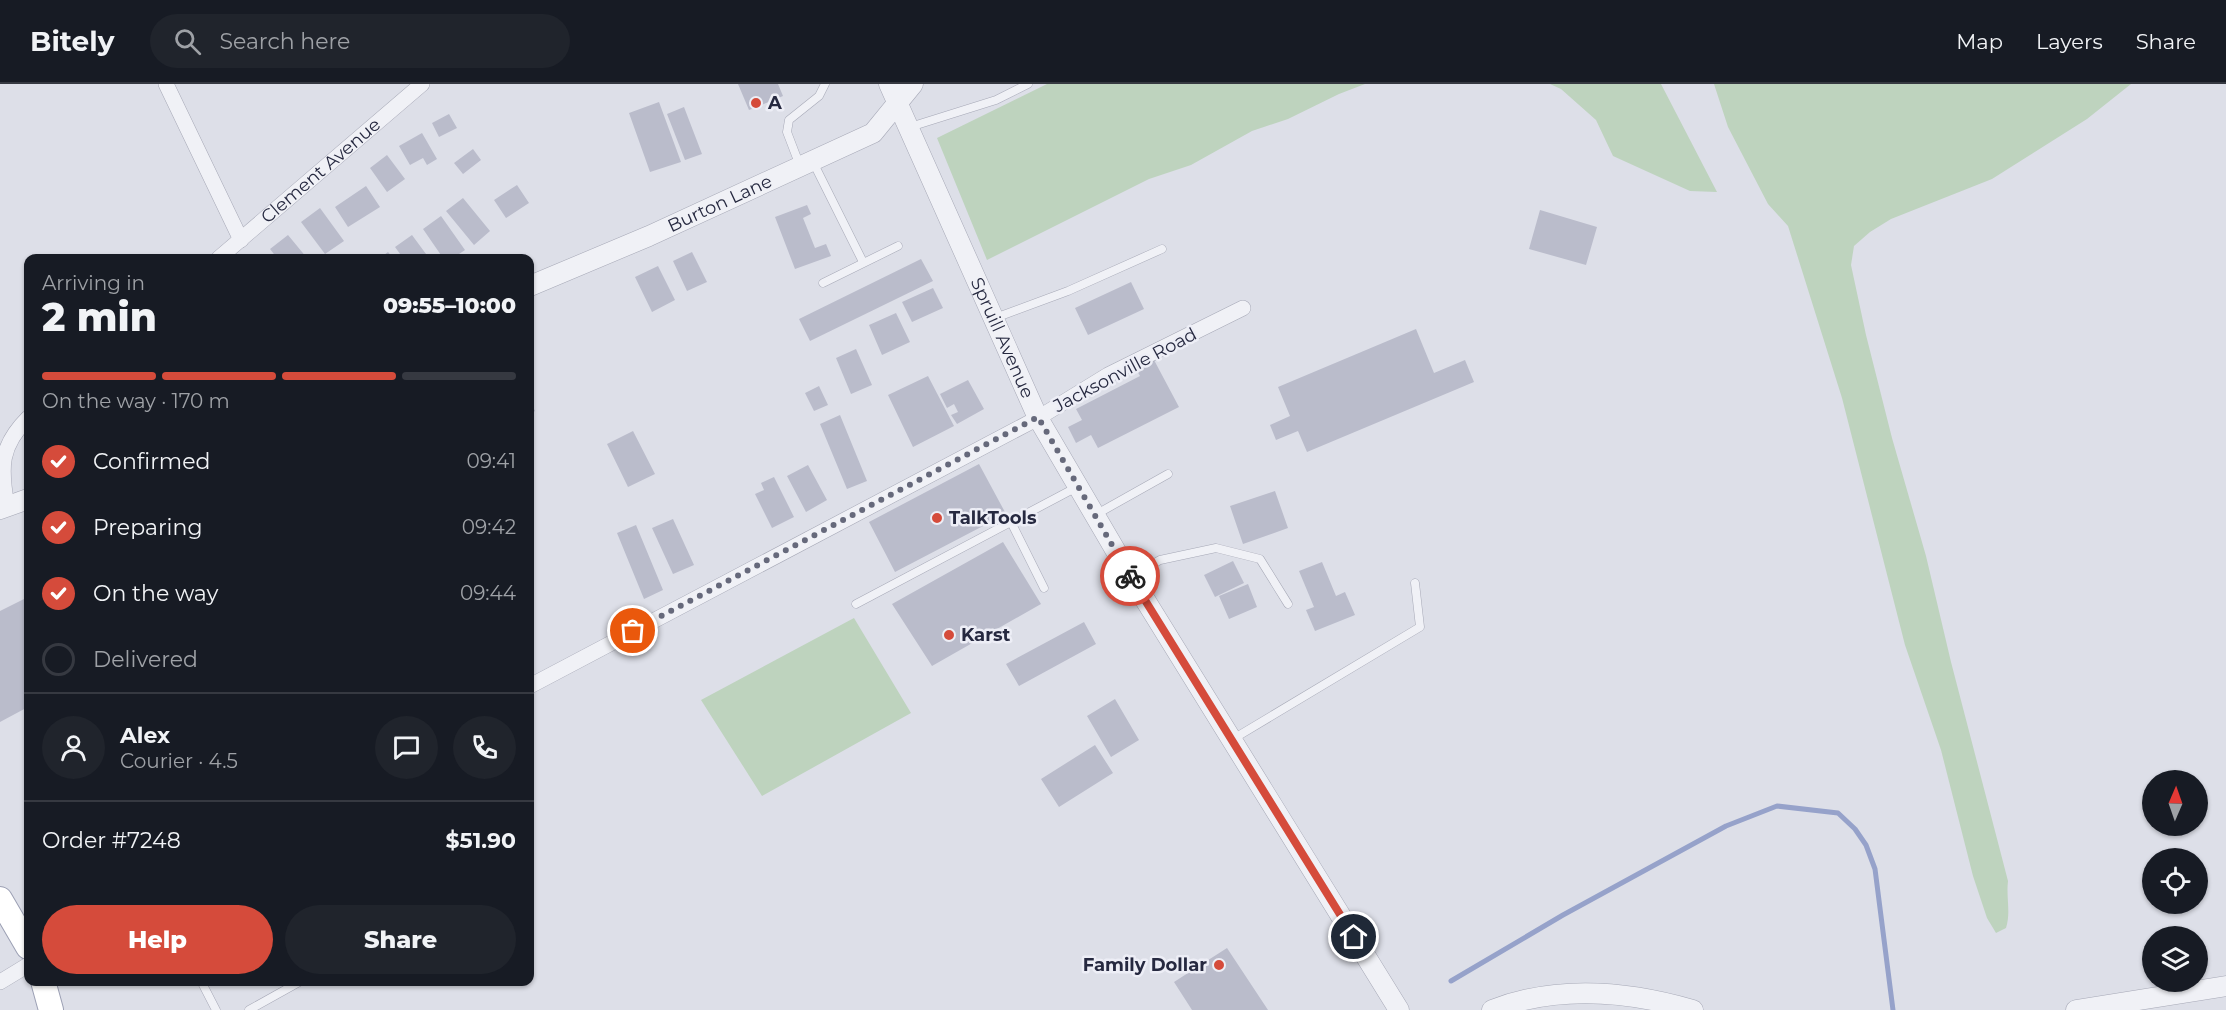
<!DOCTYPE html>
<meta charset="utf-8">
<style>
:root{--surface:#171b24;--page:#20242c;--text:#f1f3f6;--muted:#9ea1a6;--line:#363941;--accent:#d54b3b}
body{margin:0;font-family:Montserrat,sans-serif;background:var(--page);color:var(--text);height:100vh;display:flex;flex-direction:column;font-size:22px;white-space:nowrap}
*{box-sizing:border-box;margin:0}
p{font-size:20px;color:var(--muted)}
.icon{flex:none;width:33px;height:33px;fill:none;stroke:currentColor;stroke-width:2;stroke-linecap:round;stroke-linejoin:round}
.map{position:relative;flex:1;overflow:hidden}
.sheet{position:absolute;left:24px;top:170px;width:510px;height:732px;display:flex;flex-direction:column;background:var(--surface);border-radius:12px;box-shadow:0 2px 4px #0004}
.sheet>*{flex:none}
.needle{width:39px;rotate:2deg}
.tools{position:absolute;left:2142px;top:686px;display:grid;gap:12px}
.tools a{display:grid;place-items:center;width:66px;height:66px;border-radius:50%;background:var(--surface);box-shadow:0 2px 4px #0004;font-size:30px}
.pin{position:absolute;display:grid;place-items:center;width:51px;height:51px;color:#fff;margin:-26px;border:3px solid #fff;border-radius:50%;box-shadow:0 2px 6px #0007}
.courier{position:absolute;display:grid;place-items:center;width:60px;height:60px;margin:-30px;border:4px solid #d54b3b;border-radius:50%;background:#fff;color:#222;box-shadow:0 2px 8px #0007}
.headline em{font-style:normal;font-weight:800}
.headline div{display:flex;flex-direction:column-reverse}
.headline{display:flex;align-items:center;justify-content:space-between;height:102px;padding:0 18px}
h1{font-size:39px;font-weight:800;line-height:45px}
.bar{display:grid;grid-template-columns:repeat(4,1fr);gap:9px 6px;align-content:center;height:72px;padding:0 18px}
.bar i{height:8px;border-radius:4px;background:var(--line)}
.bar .active{background:var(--accent)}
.bar p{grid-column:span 4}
.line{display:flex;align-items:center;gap:15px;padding:0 18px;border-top:2px solid var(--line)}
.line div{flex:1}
.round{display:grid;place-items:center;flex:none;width:63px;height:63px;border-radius:32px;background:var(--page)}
ol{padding:0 18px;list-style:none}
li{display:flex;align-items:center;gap:18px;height:66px}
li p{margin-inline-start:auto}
li .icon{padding:6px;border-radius:50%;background:var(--accent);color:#fff;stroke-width:4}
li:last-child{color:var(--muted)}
li i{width:33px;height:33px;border:3px solid var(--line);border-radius:50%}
.cta{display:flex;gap:12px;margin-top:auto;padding:12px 18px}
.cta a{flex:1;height:69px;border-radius:36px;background:var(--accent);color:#fff;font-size:24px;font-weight:800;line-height:69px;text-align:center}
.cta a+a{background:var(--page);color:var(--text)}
header{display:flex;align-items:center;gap:36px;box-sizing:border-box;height:84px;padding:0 30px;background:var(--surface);border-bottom:2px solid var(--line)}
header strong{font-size:28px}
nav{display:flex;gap:33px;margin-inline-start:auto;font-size:21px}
.search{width:420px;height:54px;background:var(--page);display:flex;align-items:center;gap:15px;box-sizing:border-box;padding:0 21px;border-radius:33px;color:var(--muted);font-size:22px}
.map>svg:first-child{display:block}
.green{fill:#bed3be}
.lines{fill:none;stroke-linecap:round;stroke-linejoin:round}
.stream{stroke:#96a2ca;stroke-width:5}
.building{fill:#babccb}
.service-casing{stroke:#a6a8b6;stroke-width:9}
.minor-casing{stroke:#a6a8b6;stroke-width:16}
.tertiary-casing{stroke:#a6a8b6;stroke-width:21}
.primary-casing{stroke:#9ca0b4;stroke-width:26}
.service{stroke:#f0f1f6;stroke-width:8}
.minor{stroke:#f0f1f6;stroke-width:15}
.tertiary{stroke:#f0f1f6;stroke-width:20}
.primary{stroke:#fff;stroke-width:24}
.done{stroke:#66697b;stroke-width:6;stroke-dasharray:0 10.8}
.route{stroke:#d54b3b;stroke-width:8}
.poi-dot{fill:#d54b3b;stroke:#edeef6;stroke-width:2}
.labels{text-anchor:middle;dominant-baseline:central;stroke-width:5;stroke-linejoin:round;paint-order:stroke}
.poi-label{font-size:18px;font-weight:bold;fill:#262940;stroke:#edeef6;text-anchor:start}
.street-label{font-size:18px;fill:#262940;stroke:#edeef6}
</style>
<header>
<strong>Bitely</strong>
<div class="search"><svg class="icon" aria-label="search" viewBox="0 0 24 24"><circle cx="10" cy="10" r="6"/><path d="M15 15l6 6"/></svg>Search here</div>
<nav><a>Map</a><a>Layers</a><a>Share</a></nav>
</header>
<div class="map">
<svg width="2226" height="926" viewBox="0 0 2226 926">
<rect width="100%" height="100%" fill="#dddfe8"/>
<path class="green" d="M1047,0H1365L1339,10L1288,35L1252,47L1191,81L1149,95L987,176L937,54Z
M1550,0H1661L1717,108L1690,107L1613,72L1596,36L1561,5Z
M1714,0H2131L2087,35L1992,95L1891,135L1870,148L1854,162L1851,181L1866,251L1892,354L1926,472L1951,578L2008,797C2006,814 2011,828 2006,844L1996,849L1987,834L1973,792L1941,666L1905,561L1842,314L1788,142L1768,120L1728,43Z
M854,534L911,629L762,712L701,616Z"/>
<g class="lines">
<path class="stream" d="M1451,897L1563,831L1726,742L1777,722L1838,729L1855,745L1866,761L1875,785L1893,926"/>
</g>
<path class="building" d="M738,0H778L783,12L749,26Z
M659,18L681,78L650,88L629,29Z
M684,23L702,70L685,76L667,30Z
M449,30L457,44L439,53L432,39Z
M422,49L437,75L427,81L423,74L410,81L399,62Z
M473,65L481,76L463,90L454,79Z
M387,71L405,95L387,108L370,84Z
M517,101L529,119L506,134L494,116Z
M366,102L380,123L348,143L335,123Z
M463,114L490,147L474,161L446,127Z
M807,121L811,130L803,134L815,164L826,160L831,172L795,185L775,133Z
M320,124L344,157L325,170L301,138Z
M1540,126L1597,143L1586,181L1529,165Z
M441,132L465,166L453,174H443L423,145Z
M288,151L307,174H277L270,165Z
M412,151L429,174H403L395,163Z
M388,168L393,174H380Z
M692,168L707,198L687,207L673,177Z
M921,175L933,197L810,257L799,235Z
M658,182L675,216L652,228L635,193Z
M1131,198L1144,225L1088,251L1075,224Z
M933,204L943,224L912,238L902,218Z
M896,229L910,258L882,271L869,241Z
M1416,245L1434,289L1465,276L1474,298L1307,368L1298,347L1276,356L1270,341L1290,332L1278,303Z
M856,265L872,301L851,310L836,274Z
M1154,276L1179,323L1098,364L1091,351L1076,359L1068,343L1082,336L1076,325L1140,292L1136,285Z
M928,292L954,342L913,363L888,311Z
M968,296L984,325L957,340L951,331L958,328L954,320L947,324L940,310Z
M819,302L828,321L814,327L805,309Z
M530,317L535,327L530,330Z
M840,331L867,397L847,405L820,340Z
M633,347L655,390L628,403L607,360Z
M979,380L1006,430L895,488L869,438Z
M808,381L827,416L806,428L787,392Z
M774,393L794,433L772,444L755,410L764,406L761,399Z
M1275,407L1288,444L1243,460L1230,422Z
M673,435L694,481L673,490L652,444Z
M636,441L663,506L644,515L617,449Z
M1003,458L1041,520L932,582L892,520Z
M1233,477L1244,499L1215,513L1204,491Z
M1322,478L1336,512L1345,508L1355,531L1315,547L1306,526L1314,523L1299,487Z
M1248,500L1257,523L1229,535L1219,512Z
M28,513V623L0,638V527Z
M1084,538L1096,560L1019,602L1006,580Z
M1115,615L1139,656L1111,673L1087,632Z
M1095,661L1113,689L1059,723L1041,695Z
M1227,864L1268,926H1192L1174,898Z"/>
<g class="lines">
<defs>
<path id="service" d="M910,43L996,16L1028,0
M813,78L863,178
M800,82L787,48L789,36L819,12L825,0
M823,199L898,162
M995,234L1068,207L1162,165
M1095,431L1168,390
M1011,438L1044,504
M1132,492L1160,476L1216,464L1260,475L1288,520
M856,520L1077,403
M1233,655L1420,543L1415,499
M201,897L216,926
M249,926L301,897"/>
<g id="minor">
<path d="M166,0L241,156"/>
<path id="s1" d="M219,174L422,0"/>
<path d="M7,422C0,383 0,362 28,334"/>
<path d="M530,602L1038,334L1108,291L1243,224"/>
<path d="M0,898L28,881"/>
</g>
<g id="tertiary">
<path id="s2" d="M889,0L1038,334L1131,493L1399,926"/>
<path id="s3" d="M530,202L649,152L873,49L913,0"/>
<path d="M0,425L28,415"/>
<path d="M1492,926C1556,901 1628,907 1693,926"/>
<path d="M2076,926L2226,902"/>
</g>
<path id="primary" d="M0,815L28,863
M43,897L51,926"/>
</defs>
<use href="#service" class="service-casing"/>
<use href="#minor" class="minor-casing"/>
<use href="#tertiary" class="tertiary-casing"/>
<use href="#primary" class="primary-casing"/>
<use href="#service" class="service"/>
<use href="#minor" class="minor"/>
<use href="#tertiary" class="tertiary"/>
<use href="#primary" class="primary"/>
</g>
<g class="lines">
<path class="done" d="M633,547L1038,333L1130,492"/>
<path class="route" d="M1130,492L1354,853"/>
</g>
<g class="poi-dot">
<circle cx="756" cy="19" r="6"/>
<circle cx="937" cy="434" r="6"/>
<circle cx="949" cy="551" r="6"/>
<circle cx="1219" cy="881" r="6"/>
</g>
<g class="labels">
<g class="poi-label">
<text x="768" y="19">A</text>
<text x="949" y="434">TalkTools</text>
<text x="961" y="551">Karst</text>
<text x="1207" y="881" text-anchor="end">Family Dollar</text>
</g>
<g class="street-label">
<text stroke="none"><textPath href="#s1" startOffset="134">Clement Avenue</textPath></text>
<text stroke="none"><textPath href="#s3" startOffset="207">Burton Lane</textPath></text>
<text stroke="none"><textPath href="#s2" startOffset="278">Spruill Avenue</textPath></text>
<text transform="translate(1125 286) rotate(-28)">Jacksonville Road</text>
</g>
</g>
</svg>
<div class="tools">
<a><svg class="needle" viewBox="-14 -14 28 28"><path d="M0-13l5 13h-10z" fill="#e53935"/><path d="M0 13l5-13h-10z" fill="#9ea1a6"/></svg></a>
<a><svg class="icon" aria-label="locate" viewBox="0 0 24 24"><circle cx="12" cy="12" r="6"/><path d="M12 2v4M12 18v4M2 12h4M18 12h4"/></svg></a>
<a><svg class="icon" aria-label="layers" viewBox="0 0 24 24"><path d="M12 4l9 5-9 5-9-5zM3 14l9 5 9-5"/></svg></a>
</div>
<div class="pin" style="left:633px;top:547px;background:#ea580c"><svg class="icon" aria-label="bag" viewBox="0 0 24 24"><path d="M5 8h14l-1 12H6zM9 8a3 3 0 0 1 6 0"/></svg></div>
<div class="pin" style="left:1354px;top:853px;background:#1f2937"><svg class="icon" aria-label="home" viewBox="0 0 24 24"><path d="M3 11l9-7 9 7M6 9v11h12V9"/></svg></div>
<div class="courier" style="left:1130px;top:492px"><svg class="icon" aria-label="bike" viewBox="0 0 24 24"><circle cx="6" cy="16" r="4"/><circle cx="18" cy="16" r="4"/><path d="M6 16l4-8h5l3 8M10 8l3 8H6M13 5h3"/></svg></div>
<section class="sheet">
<div class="headline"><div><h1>2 min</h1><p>Arriving in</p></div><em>09:55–10:00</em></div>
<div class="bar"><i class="active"></i><i class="active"></i><i class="active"></i><i></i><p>On the way · 170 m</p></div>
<ol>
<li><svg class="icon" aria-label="check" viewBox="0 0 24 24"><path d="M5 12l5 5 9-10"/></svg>Confirmed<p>09:41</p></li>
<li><svg class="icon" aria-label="check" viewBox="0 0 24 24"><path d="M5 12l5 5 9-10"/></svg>Preparing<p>09:42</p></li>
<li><svg class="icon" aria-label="check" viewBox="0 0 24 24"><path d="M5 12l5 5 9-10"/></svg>On the way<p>09:44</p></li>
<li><i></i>Delivered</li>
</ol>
<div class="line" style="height:108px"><a class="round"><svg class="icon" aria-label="person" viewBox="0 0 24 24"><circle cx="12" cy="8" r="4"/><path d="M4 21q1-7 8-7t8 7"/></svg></a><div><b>Alex</b><p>Courier · 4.5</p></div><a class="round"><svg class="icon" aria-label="chat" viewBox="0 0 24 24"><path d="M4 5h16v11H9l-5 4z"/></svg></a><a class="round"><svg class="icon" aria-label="phone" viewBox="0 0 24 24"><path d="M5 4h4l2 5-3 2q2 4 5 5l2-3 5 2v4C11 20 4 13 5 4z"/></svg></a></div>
<div class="line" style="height:78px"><div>Order #7248</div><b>$51.90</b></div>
<div class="cta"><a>Help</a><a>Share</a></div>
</section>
</div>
